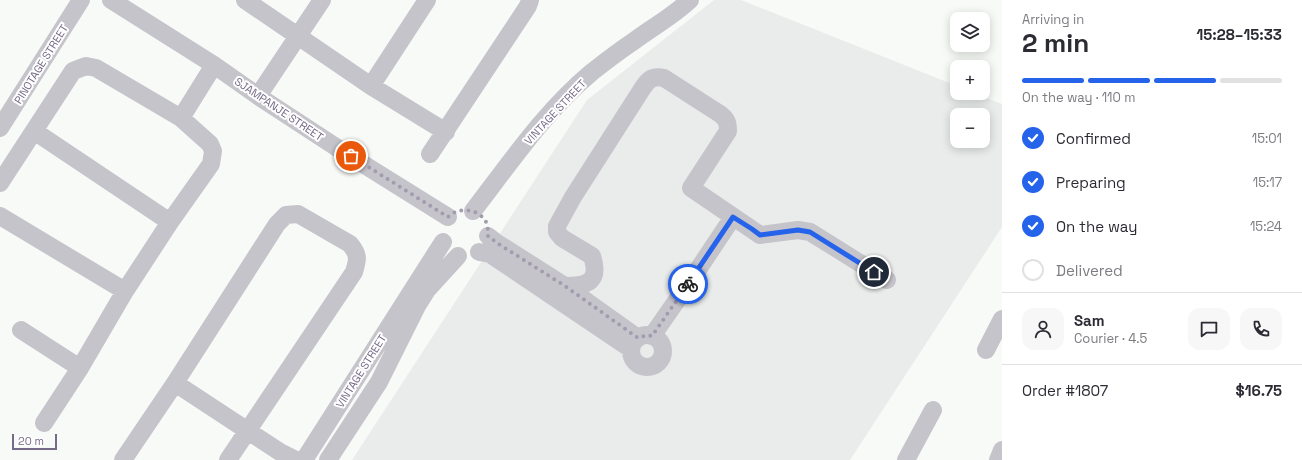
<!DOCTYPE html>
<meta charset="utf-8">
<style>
:root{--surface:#fff;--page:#f7f7f7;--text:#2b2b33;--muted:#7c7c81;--line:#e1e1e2;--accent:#2563eb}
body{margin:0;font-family:"Space Grotesk",sans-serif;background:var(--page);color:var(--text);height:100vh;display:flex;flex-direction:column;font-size:15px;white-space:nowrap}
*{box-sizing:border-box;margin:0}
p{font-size:13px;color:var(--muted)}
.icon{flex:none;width:22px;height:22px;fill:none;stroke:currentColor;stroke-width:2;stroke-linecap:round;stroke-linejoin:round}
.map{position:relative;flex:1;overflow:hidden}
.panel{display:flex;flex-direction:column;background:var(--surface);width:300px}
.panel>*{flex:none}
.fabs{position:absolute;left:950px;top:12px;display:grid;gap:8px}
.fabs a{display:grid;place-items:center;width:40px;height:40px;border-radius:8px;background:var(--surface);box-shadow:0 2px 10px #0003;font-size:20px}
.scale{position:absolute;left:12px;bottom:10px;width:45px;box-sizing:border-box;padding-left:4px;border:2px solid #756a87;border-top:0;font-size:11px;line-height:14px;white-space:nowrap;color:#756a87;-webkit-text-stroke:3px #fff;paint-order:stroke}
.pin{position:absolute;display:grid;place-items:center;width:34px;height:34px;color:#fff;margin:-17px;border:2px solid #fff;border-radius:50%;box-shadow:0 1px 4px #0007}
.courier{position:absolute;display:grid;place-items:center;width:40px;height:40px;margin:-20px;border:3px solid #2563eb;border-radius:50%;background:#fff;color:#222;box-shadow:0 1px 5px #0007}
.overview em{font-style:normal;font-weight:600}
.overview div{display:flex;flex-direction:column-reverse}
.overview{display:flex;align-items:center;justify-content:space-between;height:68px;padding:0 20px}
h1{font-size:26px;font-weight:600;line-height:30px}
.bar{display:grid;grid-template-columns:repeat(4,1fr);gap:6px 4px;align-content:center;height:48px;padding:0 20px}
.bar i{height:5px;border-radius:3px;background:var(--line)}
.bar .current{background:var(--accent)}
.bar p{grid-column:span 4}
.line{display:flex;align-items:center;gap:10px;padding:0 20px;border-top:1px solid var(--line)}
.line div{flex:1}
.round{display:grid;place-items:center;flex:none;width:42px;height:42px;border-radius:12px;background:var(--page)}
ol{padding:0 20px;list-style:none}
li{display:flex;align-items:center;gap:12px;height:44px}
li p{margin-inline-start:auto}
li .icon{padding:4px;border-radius:50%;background:var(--accent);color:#fff;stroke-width:4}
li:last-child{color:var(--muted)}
li i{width:22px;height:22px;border:2px solid var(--line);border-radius:50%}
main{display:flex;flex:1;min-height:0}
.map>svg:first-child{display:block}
.built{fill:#eaebeb;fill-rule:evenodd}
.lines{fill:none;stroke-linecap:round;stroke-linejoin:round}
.minor{stroke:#c6c4cb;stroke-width:18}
.done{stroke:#a39caf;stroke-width:4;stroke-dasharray:0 7.2}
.route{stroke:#2563eb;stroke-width:5}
.labels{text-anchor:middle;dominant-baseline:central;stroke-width:4;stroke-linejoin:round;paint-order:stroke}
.street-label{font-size:11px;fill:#756a87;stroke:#fff}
</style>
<main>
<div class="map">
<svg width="1002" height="460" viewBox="0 0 1002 460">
<rect width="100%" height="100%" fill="#f8faf8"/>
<path class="built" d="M714,0H741L957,86V93H973L1002,104V227L850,460H352L587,100ZM957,115H983V141H957Z"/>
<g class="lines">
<path class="minor" d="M111,0L214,65L258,96L339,149L448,217
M245,0L371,86L446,132
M371,86L427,0
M258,96L322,0
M181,118L214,65
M0,128L81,0
M34,131L170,222
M430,154L528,6L530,0
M0,183L73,71L86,66L96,68L181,118L210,144L213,151L211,164L170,222L125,291L0,216
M473,211C510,163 545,111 592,72C606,61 619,51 634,41C653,27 673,16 690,0
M488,236L497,243L565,286L638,338
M479,252L490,254L631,349
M565,286C589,286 600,281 592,256L562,238L557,232V226L573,197L642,89C648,80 652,75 664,78L720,114C727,119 728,123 728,131L691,188L760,235L798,230L810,232L887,280
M21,330L80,368
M631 351a16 16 0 1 1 32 0a16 16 0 1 1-32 0Z
M652,336L691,280L733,217
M986,350L1002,319
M175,383L280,452L296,460
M44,423L80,368L125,291
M123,460L175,383L277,224L286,215L298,214L350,244C359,255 358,259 354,272L228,460
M304,460L443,242
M328,460L379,382L417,306L427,290L458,256
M906,460L933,410
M998,460L1002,450"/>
</g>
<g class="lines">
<path class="done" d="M351,156L448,217C458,207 476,208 485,220C488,225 488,231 488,236L497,243L565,286L638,338L647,335L652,336L688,284"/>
<path class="route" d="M688,284L733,217L752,229L760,235L798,230L810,232L874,272"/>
</g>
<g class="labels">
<g class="street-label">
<text transform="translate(41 64) rotate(-58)">PINOTAGE STREET</text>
<text transform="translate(279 109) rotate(34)">SJAMPANJE STREET</text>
<text transform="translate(555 112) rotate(-47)">VINTAGE STREET</text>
<text transform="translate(361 371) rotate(-58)">VINTAGE STREET</text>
</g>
</g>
</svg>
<div class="fabs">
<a><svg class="icon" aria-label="layers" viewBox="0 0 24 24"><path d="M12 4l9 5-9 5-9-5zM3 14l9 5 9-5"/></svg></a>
<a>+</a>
<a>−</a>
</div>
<div class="scale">20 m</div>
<div class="pin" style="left:351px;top:156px;background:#ea580c"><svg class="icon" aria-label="bag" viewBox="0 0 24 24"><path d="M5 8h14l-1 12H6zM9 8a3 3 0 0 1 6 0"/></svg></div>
<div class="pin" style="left:874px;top:272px;background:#1f2937"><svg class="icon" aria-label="home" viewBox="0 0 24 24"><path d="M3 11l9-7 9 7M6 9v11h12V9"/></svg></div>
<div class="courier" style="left:688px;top:284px"><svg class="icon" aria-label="bike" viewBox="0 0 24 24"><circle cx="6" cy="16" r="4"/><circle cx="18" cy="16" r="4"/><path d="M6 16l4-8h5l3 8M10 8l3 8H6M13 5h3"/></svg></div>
</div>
<section class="panel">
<div class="overview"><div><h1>2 min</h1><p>Arriving in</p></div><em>15:28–15:33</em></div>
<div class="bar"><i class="current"></i><i class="current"></i><i class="current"></i><i></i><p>On the way · 110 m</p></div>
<ol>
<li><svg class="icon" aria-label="check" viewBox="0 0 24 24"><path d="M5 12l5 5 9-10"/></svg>Confirmed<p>15:01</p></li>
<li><svg class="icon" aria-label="check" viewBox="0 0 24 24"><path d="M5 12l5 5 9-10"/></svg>Preparing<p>15:17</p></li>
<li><svg class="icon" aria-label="check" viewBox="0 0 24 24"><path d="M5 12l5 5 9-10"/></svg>On the way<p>15:24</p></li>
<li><i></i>Delivered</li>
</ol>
<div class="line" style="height:72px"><a class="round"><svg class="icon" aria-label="person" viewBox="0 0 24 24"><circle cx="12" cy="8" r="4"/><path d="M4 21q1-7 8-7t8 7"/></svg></a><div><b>Sam</b><p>Courier · 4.5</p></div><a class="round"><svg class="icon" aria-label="chat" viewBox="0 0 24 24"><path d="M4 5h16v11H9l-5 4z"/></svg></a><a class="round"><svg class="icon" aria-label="phone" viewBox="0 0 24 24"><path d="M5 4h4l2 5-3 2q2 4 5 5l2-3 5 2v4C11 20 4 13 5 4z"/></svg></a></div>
<div class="line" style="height:52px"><div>Order #1807</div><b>$16.75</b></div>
</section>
</main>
